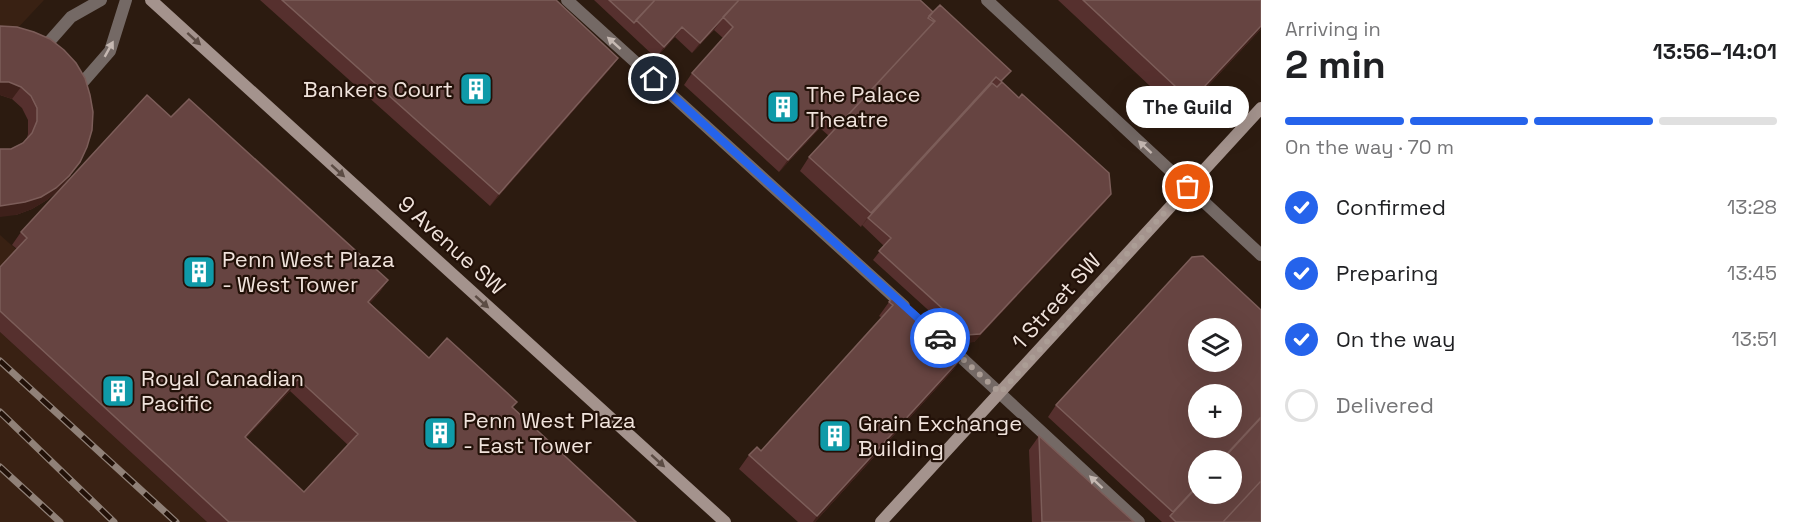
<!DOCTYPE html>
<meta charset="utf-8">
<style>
:root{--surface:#fff;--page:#f2f2f2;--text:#202124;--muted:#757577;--line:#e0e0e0;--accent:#2563eb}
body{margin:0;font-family:"Space Grotesk",sans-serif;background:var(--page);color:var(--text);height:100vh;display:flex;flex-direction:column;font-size:22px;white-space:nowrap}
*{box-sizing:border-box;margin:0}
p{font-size:20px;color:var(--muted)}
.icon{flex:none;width:33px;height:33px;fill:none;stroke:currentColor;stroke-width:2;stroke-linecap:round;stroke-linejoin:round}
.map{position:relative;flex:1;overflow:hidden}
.side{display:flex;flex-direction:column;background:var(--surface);width:540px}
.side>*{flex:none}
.tools{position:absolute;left:1188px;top:318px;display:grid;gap:12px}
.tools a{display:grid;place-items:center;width:54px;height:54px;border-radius:50%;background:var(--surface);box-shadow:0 6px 24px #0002;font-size:30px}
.pin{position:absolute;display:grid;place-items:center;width:51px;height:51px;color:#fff;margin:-26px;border:3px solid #fff;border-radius:50%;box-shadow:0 2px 6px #0007}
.courier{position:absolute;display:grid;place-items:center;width:60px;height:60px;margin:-30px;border:4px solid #2563eb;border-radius:50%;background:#fff;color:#222;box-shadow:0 2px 8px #0007}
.bubble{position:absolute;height:42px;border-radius:21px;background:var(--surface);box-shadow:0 6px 24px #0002;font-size:20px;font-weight:800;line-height:42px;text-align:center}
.head em{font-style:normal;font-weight:800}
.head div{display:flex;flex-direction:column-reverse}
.head{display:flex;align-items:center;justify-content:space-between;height:102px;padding:0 24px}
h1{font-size:39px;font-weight:800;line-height:45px}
.bar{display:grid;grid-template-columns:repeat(4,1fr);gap:9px 6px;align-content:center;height:72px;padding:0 24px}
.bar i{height:8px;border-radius:4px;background:var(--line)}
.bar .current{background:var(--accent)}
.bar p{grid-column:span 4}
ol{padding:0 24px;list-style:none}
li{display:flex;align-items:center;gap:18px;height:66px}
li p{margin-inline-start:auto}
li .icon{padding:6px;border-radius:50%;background:var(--accent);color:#fff;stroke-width:4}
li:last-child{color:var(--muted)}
li i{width:33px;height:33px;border:3px solid var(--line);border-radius:50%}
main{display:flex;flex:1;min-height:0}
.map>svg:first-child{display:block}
.built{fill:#392113}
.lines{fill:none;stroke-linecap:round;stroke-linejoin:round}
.lane{stroke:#746965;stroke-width:12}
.street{stroke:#746965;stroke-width:12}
.secondary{stroke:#a4938d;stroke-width:12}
.rail-casing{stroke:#908178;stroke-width:7}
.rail{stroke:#221108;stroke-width:4.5;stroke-dasharray:14;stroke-linecap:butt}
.wall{fill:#56302e;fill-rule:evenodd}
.shaded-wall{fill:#3e201a}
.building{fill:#664441;stroke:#7c5d59;stroke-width:1.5;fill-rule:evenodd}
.oneway{fill:#5c4c44}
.oneway2{fill:#c5b8b2}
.done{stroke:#ab9d95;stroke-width:6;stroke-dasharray:0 10.8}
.route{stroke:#2563eb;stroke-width:8}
.labels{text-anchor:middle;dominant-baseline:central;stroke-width:4.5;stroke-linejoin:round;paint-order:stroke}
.poi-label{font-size:22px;fill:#f0e3dc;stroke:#221108;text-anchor:start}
.street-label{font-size:22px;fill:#f0e3dc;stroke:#221108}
</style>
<main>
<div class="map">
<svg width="1261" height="522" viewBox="0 0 1261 522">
<rect width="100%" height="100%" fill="#2c1b10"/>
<path class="built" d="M0,0H44L0,47Z
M0,235L18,251L0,270Z
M0,332L207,522H0Z"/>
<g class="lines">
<path class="lane" d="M567,0L904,306
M41,51L71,17L101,0
M76,90L110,51L126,0
M951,348L1139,522"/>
<path class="street" d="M987,0L1261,255"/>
<path class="secondary" d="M151,0L725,522
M881,522L1261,108"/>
<defs>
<path id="rail" d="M0,361L176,522
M0,412L114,522
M0,467L60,522"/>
</defs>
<use href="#rail" class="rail-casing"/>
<use href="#rail" class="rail"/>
</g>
<path class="wall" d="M260,0H556L618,58L609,70L490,206Z
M594,0H920L1003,83L1111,194L1105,202L974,342L960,343L957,339L958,337L873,260L884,246L862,225L861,227L800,171L809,157L829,136L820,128L779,172L684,85L692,73L723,38L714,30L692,53L675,37L656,58Z
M1058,0H1261V29L1181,115Z
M0,26L71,175L60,189L47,200L32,209L16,215L11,149L23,143L26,141L28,134V120L22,108L12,99L0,95Z
M171,117L388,280L379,293L370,303L429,358L517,402L512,408L636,522H207L0,332V267L17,249L12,245L21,232ZM290,391L348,445L304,492L246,438Z
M889,302L964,355L954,369L815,522H798L739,469L749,455L761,451L882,318L879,316Z
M1056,405L1261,522H1162L1048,417Z
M1039,436L1134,522H1032L1029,450Z"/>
<path class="shaded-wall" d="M722,19L714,30L692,53L700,43Z
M1261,26V29L1181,115L1191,101Z
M682,27L675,37L656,58L664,47Z
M618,58L609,70L490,206L499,194Z
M996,77L987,91L868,218L861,227L871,213Z
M0,82H9L21,87L12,99L0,95Z
M829,116L820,128L779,172L788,160Z
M80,162L60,189L47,200L32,209L16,215L0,217V206Z
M1111,194L1105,202L974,342L960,343L966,335Z
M388,280L379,293L360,315L368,302Z
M964,355L954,369L815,522H813L817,516Z
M298,379L290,391L236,449L245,437Z"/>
<path class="building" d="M282,0H556L618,58L499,194Z
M609,0H655L634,23Z
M655,0H739L700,43L682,27L664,47L636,20Z
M739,0H920L933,12L928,18L934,22L839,125L829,116L788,160L692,73L733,27L723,17Z
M1083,0H1261V26L1191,101Z
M940,5L1011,71L1001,81L996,77L871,213L809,157L935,21L929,16Z
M0,26L17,27L34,32L50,39L64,50L76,63L85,78L90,95L93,112L92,130L87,147L80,162L69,176L56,188L41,197L25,202L0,206V149H11L23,143L32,133L37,121V108L31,96L21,87L9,82H0Z
M1002,82L1019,98L1022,94L1109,173L1111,194L980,334L966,335L962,331L965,329L879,251L891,238L868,218L992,83L997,87Z
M147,95L171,117L189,99L388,280L368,302L429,358L447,338L517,402L512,407L636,522H229L0,311V267L27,238L21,232ZM298,379L358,434L304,492L245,437Z
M1203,256L1261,310V417L1221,460H1198V485L1173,512L1056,405L1192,257ZM1198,328H1232V362H1198ZM1198,394H1232V428H1198Z
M896,294L964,355L817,516L749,455L757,447L761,451L893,305L889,302Z
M1261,418V481L1223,522H1176L1170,516L1198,486V494H1232V460H1222Z
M1039,436L1134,522H1042Z
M1261,481V522H1223Z"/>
<defs><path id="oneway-solid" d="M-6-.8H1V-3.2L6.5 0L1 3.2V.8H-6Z" transform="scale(1.5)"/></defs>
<g class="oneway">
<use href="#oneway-solid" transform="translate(194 39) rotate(42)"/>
<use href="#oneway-solid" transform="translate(338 171) rotate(42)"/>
<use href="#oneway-solid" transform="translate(482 302) rotate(42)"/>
<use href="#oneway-solid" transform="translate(658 461) rotate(42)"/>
</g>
<g class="oneway2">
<use href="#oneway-solid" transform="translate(614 43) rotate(-138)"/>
<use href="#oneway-solid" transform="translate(109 49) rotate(-61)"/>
<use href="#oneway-solid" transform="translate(1145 147) rotate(-137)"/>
<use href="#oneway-solid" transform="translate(1096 482) rotate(-137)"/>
</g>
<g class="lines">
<path class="done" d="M940,338L1000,393L1188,187"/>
<path class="route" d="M654,79L940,338"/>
</g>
<defs>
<symbol id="building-square" viewBox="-11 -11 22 22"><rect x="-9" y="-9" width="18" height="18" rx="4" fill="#0f9aa8" stroke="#221108"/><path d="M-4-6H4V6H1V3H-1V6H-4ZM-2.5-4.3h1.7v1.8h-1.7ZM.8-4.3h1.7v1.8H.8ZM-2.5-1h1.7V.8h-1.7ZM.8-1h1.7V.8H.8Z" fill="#fff"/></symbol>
</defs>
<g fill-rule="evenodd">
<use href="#building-square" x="457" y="70" width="38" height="38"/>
<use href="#building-square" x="764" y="88" width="38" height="38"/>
<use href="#building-square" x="180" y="253" width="38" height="38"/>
<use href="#building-square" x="99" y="372" width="38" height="38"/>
<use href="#building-square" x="421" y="414" width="38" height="38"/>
<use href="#building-square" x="816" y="417" width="38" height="38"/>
</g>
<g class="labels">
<g class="poi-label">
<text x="453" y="89" text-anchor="end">Bankers Court</text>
<text x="806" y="94">The Palace<tspan x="806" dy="25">Theatre</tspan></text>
<text x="222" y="259">Penn West Plaza<tspan x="222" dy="25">- West Tower</tspan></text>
<text x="141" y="378">Royal Canadian<tspan x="141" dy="25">Pacific</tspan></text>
<text x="463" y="420">Penn West Plaza<tspan x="463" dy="25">- East Tower</tspan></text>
<text x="858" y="423">Grain Exchange<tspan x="858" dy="25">Building</tspan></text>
</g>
<g class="street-label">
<text transform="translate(452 245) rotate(42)">9 Avenue SW</text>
<text transform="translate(1056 301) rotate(-48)">1 Street SW</text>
</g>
</g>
</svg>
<div class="tools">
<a><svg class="icon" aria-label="layers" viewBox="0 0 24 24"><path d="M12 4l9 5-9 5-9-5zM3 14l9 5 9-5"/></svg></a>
<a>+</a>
<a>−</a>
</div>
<div class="pin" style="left:1188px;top:187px;background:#ea580c"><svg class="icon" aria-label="bag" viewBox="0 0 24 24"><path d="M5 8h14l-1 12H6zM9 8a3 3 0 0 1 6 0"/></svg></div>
<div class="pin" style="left:654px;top:79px;background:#1f2937"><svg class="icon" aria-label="home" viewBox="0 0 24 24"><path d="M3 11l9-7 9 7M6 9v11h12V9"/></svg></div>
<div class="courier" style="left:940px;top:338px"><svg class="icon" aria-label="car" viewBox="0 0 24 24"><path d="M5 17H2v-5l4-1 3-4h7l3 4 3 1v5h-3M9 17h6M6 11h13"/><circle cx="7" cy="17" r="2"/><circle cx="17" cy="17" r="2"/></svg></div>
<div class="bubble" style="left:1126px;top:86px;width:123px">The Guild</div>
</div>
<section class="side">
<div class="head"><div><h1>2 min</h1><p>Arriving in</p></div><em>13:56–14:01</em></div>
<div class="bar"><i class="current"></i><i class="current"></i><i class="current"></i><i></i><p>On the way · 70 m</p></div>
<ol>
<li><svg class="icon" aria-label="check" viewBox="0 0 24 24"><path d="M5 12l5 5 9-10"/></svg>Confirmed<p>13:28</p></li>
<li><svg class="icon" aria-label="check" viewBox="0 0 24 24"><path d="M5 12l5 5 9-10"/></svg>Preparing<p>13:45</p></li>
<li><svg class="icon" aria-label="check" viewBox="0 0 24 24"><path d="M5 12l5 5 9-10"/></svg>On the way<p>13:51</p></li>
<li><i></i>Delivered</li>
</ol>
</section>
</main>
